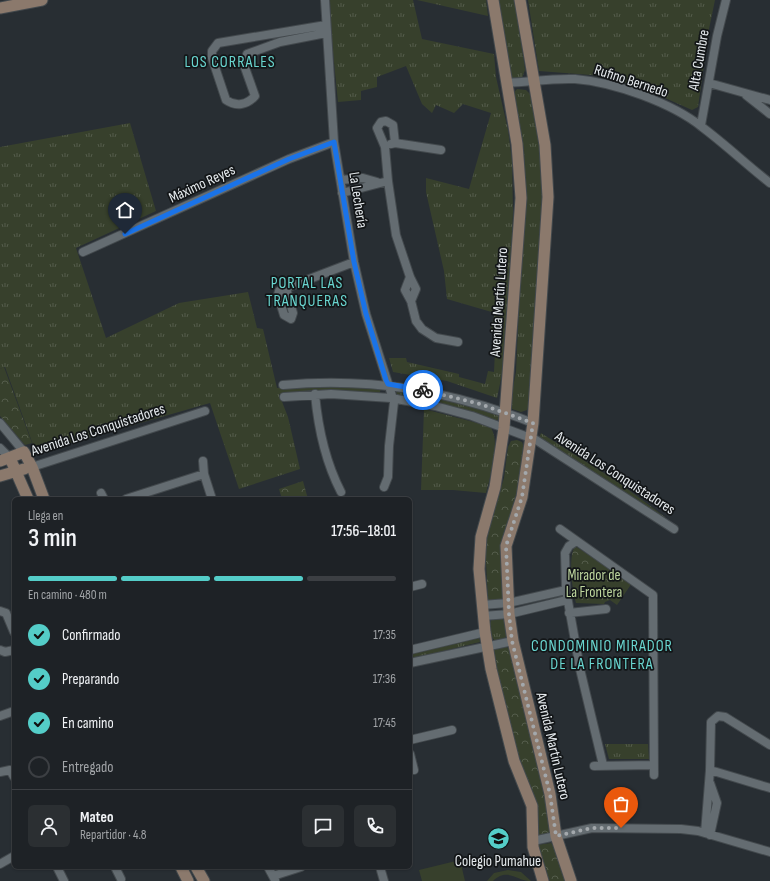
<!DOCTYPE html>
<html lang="es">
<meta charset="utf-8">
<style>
:root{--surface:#1e2226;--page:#2b2f32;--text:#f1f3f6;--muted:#a1a4a7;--line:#3c3f43;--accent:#54cdc8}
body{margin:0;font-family:"Sofia Sans Condensed",sans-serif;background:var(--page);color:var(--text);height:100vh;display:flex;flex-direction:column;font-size:15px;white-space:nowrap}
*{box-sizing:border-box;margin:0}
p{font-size:13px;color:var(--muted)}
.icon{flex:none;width:22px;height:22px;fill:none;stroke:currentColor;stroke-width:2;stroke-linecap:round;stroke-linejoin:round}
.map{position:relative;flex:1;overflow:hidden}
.side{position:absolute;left:12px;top:497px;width:400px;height:372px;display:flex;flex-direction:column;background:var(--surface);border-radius:6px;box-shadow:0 1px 3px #0004,0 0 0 1px var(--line)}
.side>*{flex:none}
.pin{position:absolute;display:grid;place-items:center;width:34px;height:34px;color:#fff;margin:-41px -17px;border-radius:50% 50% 50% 0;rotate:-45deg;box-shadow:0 0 4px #0007}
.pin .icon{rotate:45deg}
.courier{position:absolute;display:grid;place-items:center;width:40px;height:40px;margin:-20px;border:3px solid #1a73e8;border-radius:50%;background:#fff;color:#222;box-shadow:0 1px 5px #0007}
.head em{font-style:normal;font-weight:600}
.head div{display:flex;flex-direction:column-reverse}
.head{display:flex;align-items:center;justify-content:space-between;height:68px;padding:0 16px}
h1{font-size:26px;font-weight:600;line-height:30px}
.bar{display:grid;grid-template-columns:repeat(4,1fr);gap:6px 4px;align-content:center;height:48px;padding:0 16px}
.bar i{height:5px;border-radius:3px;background:var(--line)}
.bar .selected{background:var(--accent)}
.bar p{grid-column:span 4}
.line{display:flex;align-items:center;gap:10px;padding:0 16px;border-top:1px solid var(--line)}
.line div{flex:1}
.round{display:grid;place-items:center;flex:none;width:42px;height:42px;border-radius:6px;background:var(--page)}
ol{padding:0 16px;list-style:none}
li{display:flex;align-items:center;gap:12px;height:44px}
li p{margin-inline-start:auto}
li .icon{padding:4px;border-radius:50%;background:var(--accent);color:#111;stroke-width:4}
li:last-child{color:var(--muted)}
li i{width:22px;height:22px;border:2px solid var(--line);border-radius:50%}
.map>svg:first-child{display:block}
.grass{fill:url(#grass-tufts)}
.park{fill:url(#park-crowns)}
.garden{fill:#37402c}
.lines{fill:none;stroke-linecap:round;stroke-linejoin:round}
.street-casing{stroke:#43494d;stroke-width:10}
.secondary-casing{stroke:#43494d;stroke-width:13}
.street{stroke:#646c71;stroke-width:8}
.secondary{stroke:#8b796c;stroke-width:11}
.done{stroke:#a3a8ac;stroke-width:4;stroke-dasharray:0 7.2}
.route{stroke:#1a73e8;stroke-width:5}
.labels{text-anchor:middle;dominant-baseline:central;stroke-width:3.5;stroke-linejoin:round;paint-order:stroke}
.street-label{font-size:15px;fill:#e5eaed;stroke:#131618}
.park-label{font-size:15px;fill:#bed69e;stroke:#131618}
.poi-label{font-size:15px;fill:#e5eaed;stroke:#131618}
.neighbourhood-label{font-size:16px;letter-spacing:1px;fill:#69d5cf;stroke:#131618}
</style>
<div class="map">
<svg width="770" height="881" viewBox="0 0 770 881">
<defs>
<pattern id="grass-tufts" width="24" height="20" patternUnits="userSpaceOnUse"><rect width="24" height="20" fill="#37402c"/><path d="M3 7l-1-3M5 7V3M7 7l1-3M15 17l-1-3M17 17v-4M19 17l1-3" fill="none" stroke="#545c4b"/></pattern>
<pattern id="park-crowns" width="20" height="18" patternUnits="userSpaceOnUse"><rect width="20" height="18" fill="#37402c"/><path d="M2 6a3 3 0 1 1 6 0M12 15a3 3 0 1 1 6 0" fill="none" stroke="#545c4b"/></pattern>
</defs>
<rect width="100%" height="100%" fill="#282e33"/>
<path class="grass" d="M330,0H413L422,39L494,54L496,77L508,130L512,161L513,211L509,309L502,374L497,398L447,381L393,372L389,358H406L407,362L459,374V377L485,384L488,371L494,372L495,351L493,350L495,332L490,331L495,313L447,299L444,271L426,192V178L469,189L491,113L463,104L454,113L436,105L432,113L422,104L406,66L377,77V87L361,91V100L338,102L331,32Z
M417,0H486L488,16Z
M498,0H516L525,70L522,78L512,79L509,77Z
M528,0H715L709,29L698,107L692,110L647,90L604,76L539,71Z
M517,89L526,90L530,94L543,161L544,175L540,261L529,405L527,410L521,412L512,409L510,403L516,372L525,173L524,149L512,95Z
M130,123L156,211L76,248L106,338L179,303L248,292L257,328L263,329L277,388L327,384L381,389L379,394L313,390L279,394L288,417L300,469L239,489L210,403L36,453L5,367L0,369V147Z
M399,390L460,403L499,415L500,418L496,421L447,405L402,397L396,393Z
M424,409L489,426C502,437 490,478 486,493L453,490H421Z
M541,433L618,482L665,517L666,523L539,438Z
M501,618L505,621L507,635L503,640L495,641C490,636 488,625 492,619Z
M479,636L480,642L410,659V653Z
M605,744H648L649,759H609Z"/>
<path class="park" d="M4,367L32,443L25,445L0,416V369Z
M517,440L522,442L524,447L518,487L506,532L502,563L503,601H488L485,541L504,478L508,447L511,441Z
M303,481L308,499H282L279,489Z
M575,546L632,583L617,605L610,600L605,602L604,604L576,603C572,590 568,557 575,546Z
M506,647L510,648L538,757L551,825V834L537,836C540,804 527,785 519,756C510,723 502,689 494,656V650Z
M551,843L553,845L567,881H550L542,864L537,845Z"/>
<path class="garden" d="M460,860L465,881H422L419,870Z
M508,870L521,872L531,881C516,881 508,867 493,881H487L494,873Z"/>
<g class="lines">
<defs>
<path id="street" d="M325,0L334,142L354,262L366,314L394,402L389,446L388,477L384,487
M326,25L218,43L212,51V58L226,100C236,107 247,105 255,96L244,65L247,54L280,42L326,33
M506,83C529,82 552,78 575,79C614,82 672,103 702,127C726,145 747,165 770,183
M709,83L770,100
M746,95L770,114
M701,125L717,36L726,0
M395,143L393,125L386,121L381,122L377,128L385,147L388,181L396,235L410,277L416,289L411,301
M391,144L395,143L441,150
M341,180L363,178L377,182
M342,193L388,181
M83,252L289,159L334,142
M410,277L405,290L411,301L416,321L422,329L436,338L458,342
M286,288L293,313L291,319L284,315L278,295L279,291L286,288L354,262
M283,385C371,377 451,391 533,423
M315,394C318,427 326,463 341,492
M284,397L331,394L391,398L435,406L472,416L536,440L674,529
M0,423L24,452
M0,448L10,458
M203,461L204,474L212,499
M32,467L205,411
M101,493L104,499
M126,499L204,474
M560,529L653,595L654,775
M575,542L569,546L565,553L566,590L580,669L603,765
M410,587L422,584
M482,605L508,603L566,590
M0,611L6,613L14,632
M569,613L606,609
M483,616L509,614L567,600
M0,650L5,652L14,650
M410,650L485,632
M410,663L513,641
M0,716L14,711
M410,740L452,730
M410,754L414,770
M594,766L653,765
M710,770L770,788
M0,772L10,770L14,777
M710,783L717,803L710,835
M705,833L710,770L711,722L718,716L725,717L770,745
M533,841L592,828L681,829L698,831L770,852
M0,864L14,856
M57,867L64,881
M115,867L121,879
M268,867L275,880
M380,867L384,881
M273,876L301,867"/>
<path id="secondary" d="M493,0L517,144L521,198L504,428L495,487L481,537L479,569L485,632L491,669L514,761L532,806L533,847L543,881
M520,0L545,145L548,197L533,423L522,497L506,546L509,614L513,641L550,794L556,836L571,881
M0,8L42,0
M10,458L28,499
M0,461L24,452L32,467L44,499
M0,476L24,469
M181,867L188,881
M196,867L204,881"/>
</defs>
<use href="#street" class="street-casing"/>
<use href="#secondary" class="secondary-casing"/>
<use href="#street" class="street"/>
<use href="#secondary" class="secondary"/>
</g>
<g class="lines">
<path class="done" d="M423,390L480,404L533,423L522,497L506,546L509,614L512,641L550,794L556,836L592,828H621"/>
<path class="route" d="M125,234L289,159L334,142L354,262L366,314L386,380L388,384L423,390"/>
</g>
<defs>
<symbol id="school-disc" viewBox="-11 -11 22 22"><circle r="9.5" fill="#54cdc8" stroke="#131618"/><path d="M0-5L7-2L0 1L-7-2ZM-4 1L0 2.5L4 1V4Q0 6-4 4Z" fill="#111"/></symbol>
</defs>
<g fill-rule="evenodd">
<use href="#school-disc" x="486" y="826" width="25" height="25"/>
</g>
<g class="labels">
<g class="street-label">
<text transform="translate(699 60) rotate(-80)">Alta Cumbre</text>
<text transform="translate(631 81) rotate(18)">Rufino Bernedo</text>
<text transform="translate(202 184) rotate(-25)">Máximo Reyes</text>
<text transform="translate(358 200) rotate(81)">La Lechería</text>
<text transform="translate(499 302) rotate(-86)">Avenida Martín Lutero</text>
<text transform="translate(98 430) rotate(-18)">Avenida Los Conquistadores</text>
<text transform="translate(615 473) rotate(33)">Avenida Los Conquistadores</text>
<text transform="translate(553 746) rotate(77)">Avenida Martín Lutero</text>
</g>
<g class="park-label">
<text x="594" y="575">Mirador de<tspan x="594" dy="17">La Frontera</tspan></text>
</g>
<g class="poi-label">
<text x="498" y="861">Colegio Pumahue</text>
</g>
<g class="neighbourhood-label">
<text x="230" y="62">LOS CORRALES</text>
<text x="307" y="283">PORTAL LAS<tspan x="307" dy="18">TRANQUERAS</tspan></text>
<text x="602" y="646">CONDOMINIO MIRADOR<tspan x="602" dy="18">DE LA FRONTERA</tspan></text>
</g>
</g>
</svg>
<div class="pin" style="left:621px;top:828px;background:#ea580c"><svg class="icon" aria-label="bag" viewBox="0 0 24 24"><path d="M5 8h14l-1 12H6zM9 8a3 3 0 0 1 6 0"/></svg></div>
<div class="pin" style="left:125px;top:234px;background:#1f2937"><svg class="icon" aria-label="home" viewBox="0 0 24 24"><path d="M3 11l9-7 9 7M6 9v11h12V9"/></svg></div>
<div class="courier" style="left:423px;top:390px"><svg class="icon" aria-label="bike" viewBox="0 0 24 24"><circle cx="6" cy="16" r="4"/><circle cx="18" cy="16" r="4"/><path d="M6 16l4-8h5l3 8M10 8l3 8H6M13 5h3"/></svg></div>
<section class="side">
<div class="head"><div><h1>3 min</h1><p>Llega en</p></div><em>17:56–18:01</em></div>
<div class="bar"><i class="selected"></i><i class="selected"></i><i class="selected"></i><i></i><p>En camino · 480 m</p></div>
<ol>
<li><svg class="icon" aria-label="check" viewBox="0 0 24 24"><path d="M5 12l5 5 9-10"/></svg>Confirmado<p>17:35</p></li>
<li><svg class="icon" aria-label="check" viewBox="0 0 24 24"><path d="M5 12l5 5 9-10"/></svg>Preparando<p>17:36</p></li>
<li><svg class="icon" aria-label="check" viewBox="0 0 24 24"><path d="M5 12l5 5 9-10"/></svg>En camino<p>17:45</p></li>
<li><i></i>Entregado</li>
</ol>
<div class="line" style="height:72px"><a class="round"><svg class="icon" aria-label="person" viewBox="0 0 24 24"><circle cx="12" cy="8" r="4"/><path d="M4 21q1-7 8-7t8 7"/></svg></a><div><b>Mateo</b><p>Repartidor · 4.8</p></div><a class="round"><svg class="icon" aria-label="chat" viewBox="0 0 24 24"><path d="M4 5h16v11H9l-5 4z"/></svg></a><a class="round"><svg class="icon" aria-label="phone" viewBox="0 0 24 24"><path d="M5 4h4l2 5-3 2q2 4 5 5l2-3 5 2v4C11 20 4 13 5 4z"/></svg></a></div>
</section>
</div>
